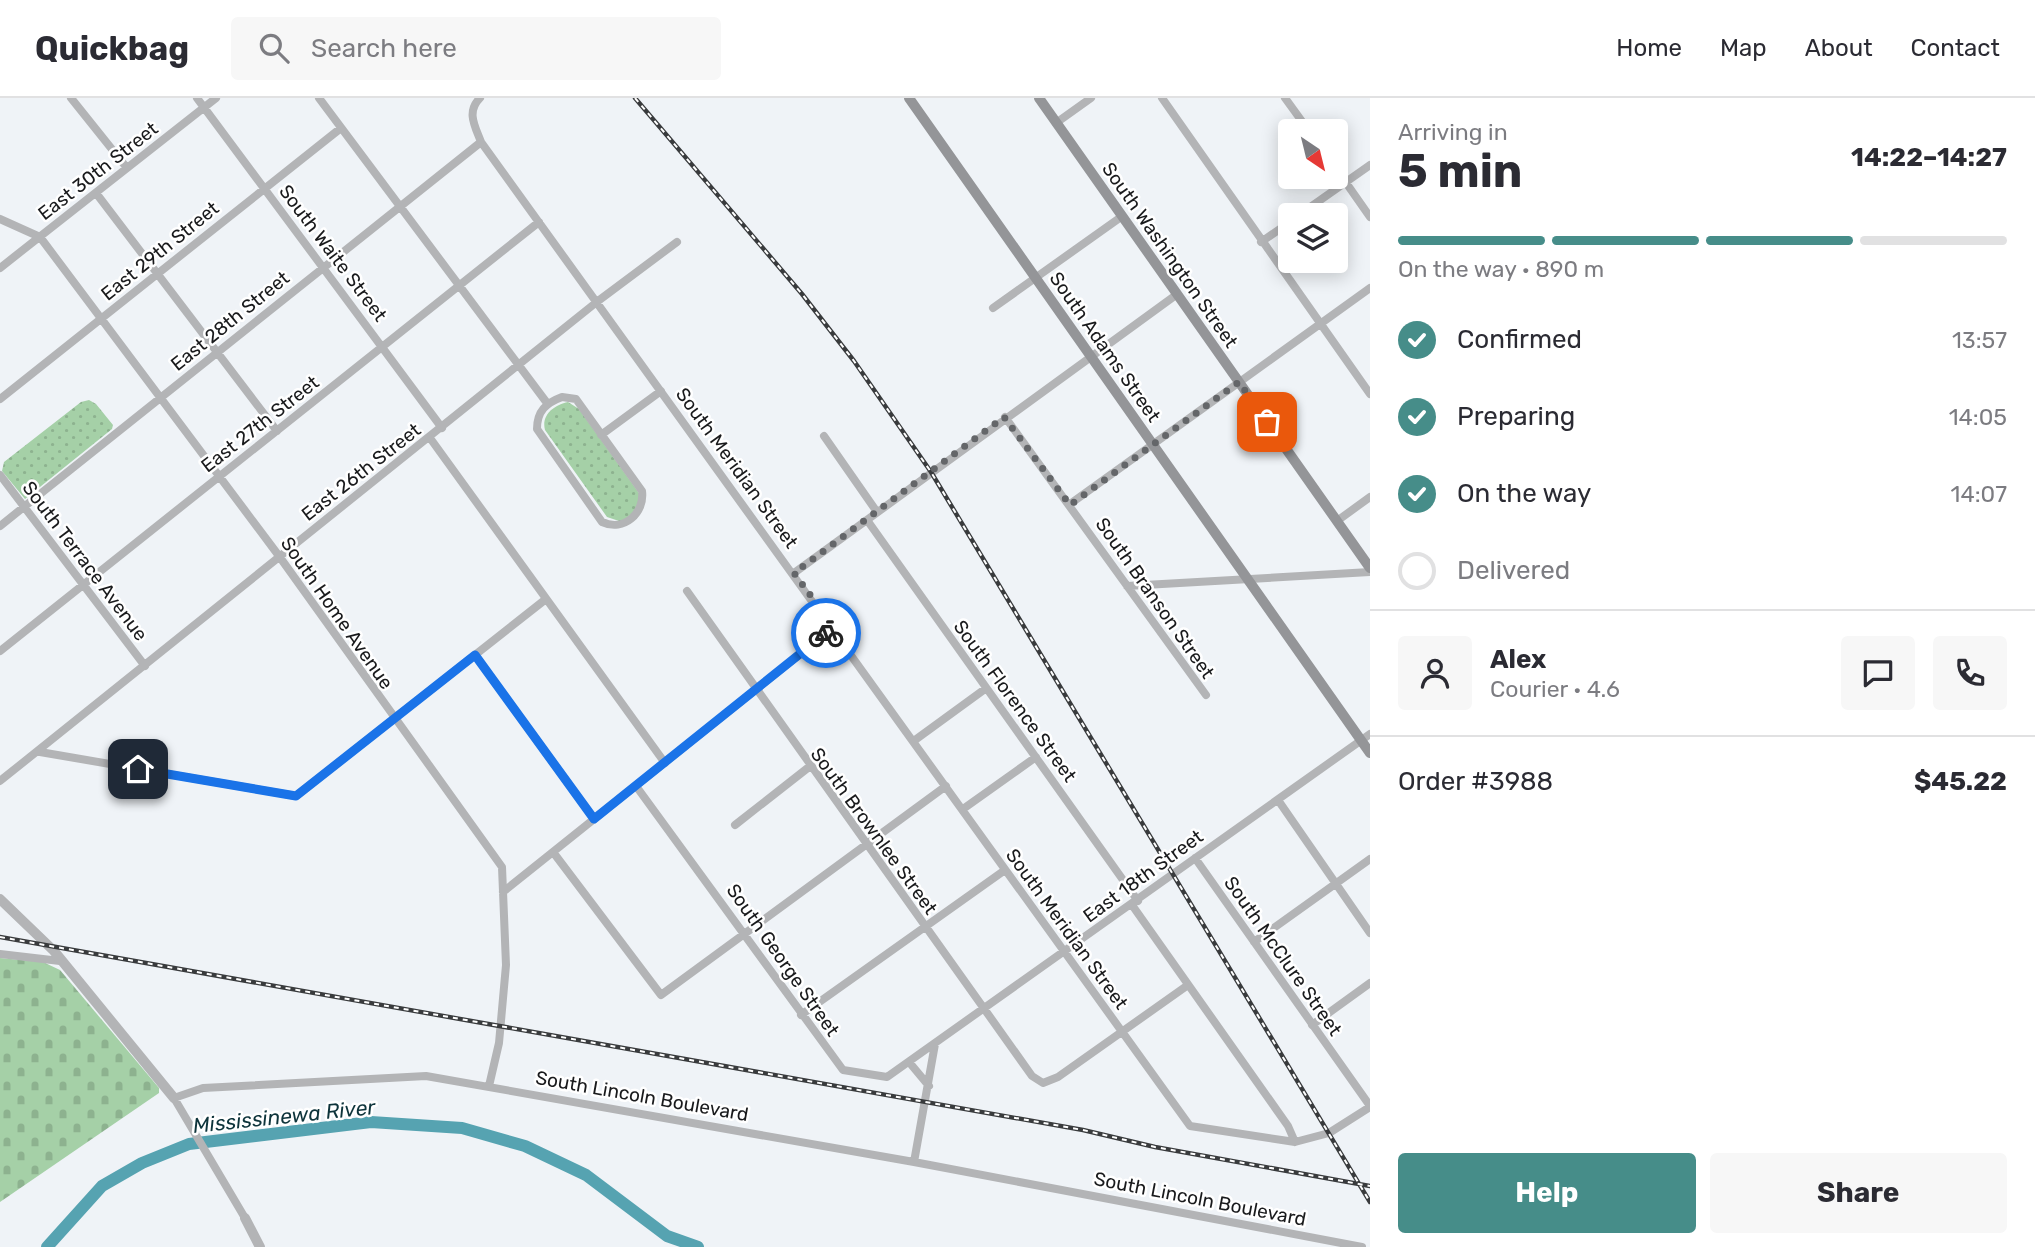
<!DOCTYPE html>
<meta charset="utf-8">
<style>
:root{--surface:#fff;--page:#f7f7f7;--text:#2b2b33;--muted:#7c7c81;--line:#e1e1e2;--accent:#468d89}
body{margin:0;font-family:Rubik,sans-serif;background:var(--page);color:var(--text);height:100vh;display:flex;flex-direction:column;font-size:26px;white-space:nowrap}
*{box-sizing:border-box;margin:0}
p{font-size:23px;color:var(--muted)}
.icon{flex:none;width:38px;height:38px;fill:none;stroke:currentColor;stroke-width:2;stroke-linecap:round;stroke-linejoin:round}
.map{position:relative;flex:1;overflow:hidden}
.sheet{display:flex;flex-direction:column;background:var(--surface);width:665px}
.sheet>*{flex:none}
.needle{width:46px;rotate:145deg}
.controls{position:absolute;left:1278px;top:21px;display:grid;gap:14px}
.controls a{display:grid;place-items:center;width:70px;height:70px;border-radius:7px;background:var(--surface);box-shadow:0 4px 18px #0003;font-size:35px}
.pin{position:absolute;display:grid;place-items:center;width:60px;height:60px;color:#fff;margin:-30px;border-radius:14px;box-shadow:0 4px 10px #0006}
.courier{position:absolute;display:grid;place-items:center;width:70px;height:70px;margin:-35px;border:5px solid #1a73e8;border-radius:50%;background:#fff;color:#222;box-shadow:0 2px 9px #0007}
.head em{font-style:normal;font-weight:700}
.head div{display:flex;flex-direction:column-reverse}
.head{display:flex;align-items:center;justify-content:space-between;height:119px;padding:0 28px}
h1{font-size:46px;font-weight:700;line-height:52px}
.bar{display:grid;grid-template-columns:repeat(4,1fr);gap:10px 7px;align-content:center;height:84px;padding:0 28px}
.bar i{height:9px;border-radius:5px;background:var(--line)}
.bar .active{background:var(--accent)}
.bar p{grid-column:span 4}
.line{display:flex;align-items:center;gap:18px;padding:0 28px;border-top:2px solid var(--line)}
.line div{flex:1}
.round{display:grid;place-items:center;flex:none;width:74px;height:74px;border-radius:7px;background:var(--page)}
ol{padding:0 28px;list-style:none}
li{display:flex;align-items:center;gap:21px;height:77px}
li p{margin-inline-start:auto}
li .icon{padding:7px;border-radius:50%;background:var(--accent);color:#fff;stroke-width:4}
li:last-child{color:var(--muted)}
li i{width:38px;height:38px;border:4px solid var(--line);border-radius:50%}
.button{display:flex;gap:14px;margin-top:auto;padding:14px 28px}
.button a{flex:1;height:80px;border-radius:7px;background:var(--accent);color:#fff;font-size:28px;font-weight:700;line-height:80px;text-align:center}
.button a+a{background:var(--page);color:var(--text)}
header{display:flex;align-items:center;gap:42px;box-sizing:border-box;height:98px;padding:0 35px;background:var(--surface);border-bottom:2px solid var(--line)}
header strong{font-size:33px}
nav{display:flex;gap:38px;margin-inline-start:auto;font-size:24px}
.search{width:490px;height:63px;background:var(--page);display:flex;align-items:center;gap:18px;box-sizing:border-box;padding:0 24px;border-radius:7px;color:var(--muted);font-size:26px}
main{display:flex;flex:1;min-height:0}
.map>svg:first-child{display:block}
.cemetery{fill:url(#cemetery-stones)}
.park{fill:url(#park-dots)}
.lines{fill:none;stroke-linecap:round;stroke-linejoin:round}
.river{stroke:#56a3b1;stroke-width:12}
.minor{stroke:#b3b4b6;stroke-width:8}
.tertiary{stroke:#b3b4b6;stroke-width:10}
.secondary{stroke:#949598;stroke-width:10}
.rail-casing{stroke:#393b3d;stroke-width:4.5}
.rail{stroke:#fff;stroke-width:2;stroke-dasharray:5;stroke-linecap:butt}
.done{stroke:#646669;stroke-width:7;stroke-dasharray:0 12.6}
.route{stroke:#1a73e8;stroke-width:9}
.labels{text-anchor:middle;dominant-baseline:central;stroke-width:5;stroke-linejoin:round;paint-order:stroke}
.street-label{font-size:19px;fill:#191a1c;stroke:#fff}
.water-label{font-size:21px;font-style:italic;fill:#0e343b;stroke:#fff}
</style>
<header>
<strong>Quickbag</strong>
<div class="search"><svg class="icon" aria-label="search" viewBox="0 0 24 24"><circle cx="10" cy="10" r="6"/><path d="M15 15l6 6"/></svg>Search here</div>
<nav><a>Home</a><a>Map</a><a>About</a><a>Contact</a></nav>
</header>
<main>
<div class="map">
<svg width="1370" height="1149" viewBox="0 0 1370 1149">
<defs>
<pattern id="cemetery-stones" width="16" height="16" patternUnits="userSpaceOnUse" patternTransform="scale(1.75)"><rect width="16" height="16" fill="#a5d0a7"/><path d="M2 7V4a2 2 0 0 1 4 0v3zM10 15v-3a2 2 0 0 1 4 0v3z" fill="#8db28f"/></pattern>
<pattern id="park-dots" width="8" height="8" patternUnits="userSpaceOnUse" patternTransform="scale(1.75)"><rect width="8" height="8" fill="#a5d0a7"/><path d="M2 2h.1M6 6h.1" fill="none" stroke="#8db28f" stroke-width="1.8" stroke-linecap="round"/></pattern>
</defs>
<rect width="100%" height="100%" fill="#eff3f7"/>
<path class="cemetery" d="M0,860L43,864L60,872L159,990V995L0,1104Z"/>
<path class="park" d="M89,302L96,306L113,327L112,331L25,401L2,373L4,364L81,304Z
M568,304L579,311L639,395V410L622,424L607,419L545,332C541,317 554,307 568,304Z"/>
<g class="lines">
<path class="river" d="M47,1149L102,1088L142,1065L189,1046L371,1024L462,1030L525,1048L586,1077L667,1138L698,1149"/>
<path class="minor" d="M71,0L127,70
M197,0L442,330
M319,0L547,305
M480,0C466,14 475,28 481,44L1190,1028L1295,1044L1329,1035L1370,1009
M1162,0L1370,296
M1285,0L1309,33
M1056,25L1091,0
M1335,69L1370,119
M96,95L277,333
M1299,117L1370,67
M0,121L40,139L279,458L502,769L506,867L499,945L489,988
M1261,144L1290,124
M0,170L216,0
M993,210L1121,119
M562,299L576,301L642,393C645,415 624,434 602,424L537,331C537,313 546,305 562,299Z
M0,301L341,30
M1005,319L1206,597
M601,337L661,293
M824,338L877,414
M430,340L665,665
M0,377L145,568
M1070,406L1370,190
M867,422L1138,803
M1337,423L1370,399
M0,428L481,44
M794,475L1176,197
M1127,488L1370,474
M687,493L1032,978L1043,985L1058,979L1188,887
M0,553L539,124
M475,557L594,721
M915,642L985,591
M40,654L296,698L546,501
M0,683L598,203L677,144
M636,688L843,972L887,979L1370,636
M1278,702L1370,835
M963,711L1036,659
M735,727L809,669
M553,754L661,897L946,688
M1195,760L1370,1008
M503,794L834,529
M1132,807L1288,1028L1295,1044
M1254,844L1370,761
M0,856L60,863
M801,917L1005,772
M1312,927L1370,885
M909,964L929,988
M914,1064L935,946
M245,1120L174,1000L203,990L426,978L914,1064L1362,1149"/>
<path class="tertiary" d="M0,801L54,853L174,1000
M245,1120L260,1149"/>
<path class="secondary" d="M909,0L1370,655
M1039,0L1370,470"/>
<defs>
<path id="rail" d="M635,0L802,196L854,263L931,374L1370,1104
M0,839L1083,1032L1155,1049L1370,1088"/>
</defs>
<use href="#rail" class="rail-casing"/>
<use href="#rail" class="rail"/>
</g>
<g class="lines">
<path class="done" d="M826,535L834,529L794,475L1004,319L1070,407L1239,284L1267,324"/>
<path class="route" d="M138,671L296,698L475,557L594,721L826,535"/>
</g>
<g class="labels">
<g class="street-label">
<text transform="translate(98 73) rotate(-38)">East 30th Street</text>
<text transform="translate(160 153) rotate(-39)">East 29th Street</text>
<text transform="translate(333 155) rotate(53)">South Waite Street</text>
<text transform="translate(1170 157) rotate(55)">South Washington Street</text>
<text transform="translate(230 223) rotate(-39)">East 28th Street</text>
<text transform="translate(1105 249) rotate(55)">South Adams Street</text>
<text transform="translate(260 326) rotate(-38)">East 27th Street</text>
<text transform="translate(737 370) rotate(54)">South Meridian Street</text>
<text transform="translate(361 374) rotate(-38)">East 26th Street</text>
<text transform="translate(85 463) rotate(53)">South Terrace Avenue</text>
<text transform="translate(1155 500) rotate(55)">South Branson Street</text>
<text transform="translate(337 515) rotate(55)">South Home Avenue</text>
<text transform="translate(1015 603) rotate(54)">South Florence Street</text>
<text transform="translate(874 733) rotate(54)">South Brownlee Street</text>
<text transform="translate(1143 778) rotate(-36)">East 18th Street</text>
<text transform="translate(1067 831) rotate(54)">South Meridian Street</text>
<text transform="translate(1283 858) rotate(55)">South McClure Street</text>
<text transform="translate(783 862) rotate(55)">South George Street</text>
<text transform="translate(642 998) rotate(10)">South Lincoln Boulevard</text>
<text transform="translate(1200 1101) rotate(11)">South Lincoln Boulevard</text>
</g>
<g class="water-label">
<text transform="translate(284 1018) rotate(-6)">Mississinewa River</text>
</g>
</g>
</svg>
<div class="controls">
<a><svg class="needle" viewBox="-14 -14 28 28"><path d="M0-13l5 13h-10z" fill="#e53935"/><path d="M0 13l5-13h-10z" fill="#7c7c81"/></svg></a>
<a><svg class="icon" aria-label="layers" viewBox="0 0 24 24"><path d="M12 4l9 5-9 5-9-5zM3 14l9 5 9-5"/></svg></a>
</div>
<div class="pin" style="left:1267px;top:324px;background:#ea580c"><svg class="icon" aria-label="bag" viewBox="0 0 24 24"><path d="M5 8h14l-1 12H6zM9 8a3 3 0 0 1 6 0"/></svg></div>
<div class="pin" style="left:138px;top:671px;background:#1f2937"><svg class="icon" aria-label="home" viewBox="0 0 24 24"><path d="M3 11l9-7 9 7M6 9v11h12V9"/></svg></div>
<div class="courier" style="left:826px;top:535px"><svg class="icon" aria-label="bike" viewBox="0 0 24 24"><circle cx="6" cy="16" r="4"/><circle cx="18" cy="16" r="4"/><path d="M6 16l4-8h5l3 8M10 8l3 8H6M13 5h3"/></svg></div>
</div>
<section class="sheet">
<div class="head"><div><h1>5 min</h1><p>Arriving in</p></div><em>14:22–14:27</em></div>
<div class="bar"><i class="active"></i><i class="active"></i><i class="active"></i><i></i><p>On the way · 890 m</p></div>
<ol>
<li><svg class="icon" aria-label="check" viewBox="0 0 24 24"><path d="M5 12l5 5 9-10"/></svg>Confirmed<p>13:57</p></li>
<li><svg class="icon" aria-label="check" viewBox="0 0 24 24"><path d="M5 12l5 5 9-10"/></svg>Preparing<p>14:05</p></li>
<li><svg class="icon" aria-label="check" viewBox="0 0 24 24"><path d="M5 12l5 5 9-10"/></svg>On the way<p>14:07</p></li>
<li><i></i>Delivered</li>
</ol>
<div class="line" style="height:126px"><a class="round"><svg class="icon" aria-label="person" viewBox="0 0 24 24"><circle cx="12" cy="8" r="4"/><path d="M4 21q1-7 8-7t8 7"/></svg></a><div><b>Alex</b><p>Courier · 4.6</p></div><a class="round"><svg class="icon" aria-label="chat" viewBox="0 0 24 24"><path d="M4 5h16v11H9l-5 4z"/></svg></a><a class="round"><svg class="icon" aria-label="phone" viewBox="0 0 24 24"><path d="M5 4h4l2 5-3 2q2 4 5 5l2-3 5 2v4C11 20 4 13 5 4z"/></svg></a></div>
<div class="line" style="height:91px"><div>Order #3988</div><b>$45.22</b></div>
<div class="button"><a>Help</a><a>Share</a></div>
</section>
</main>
